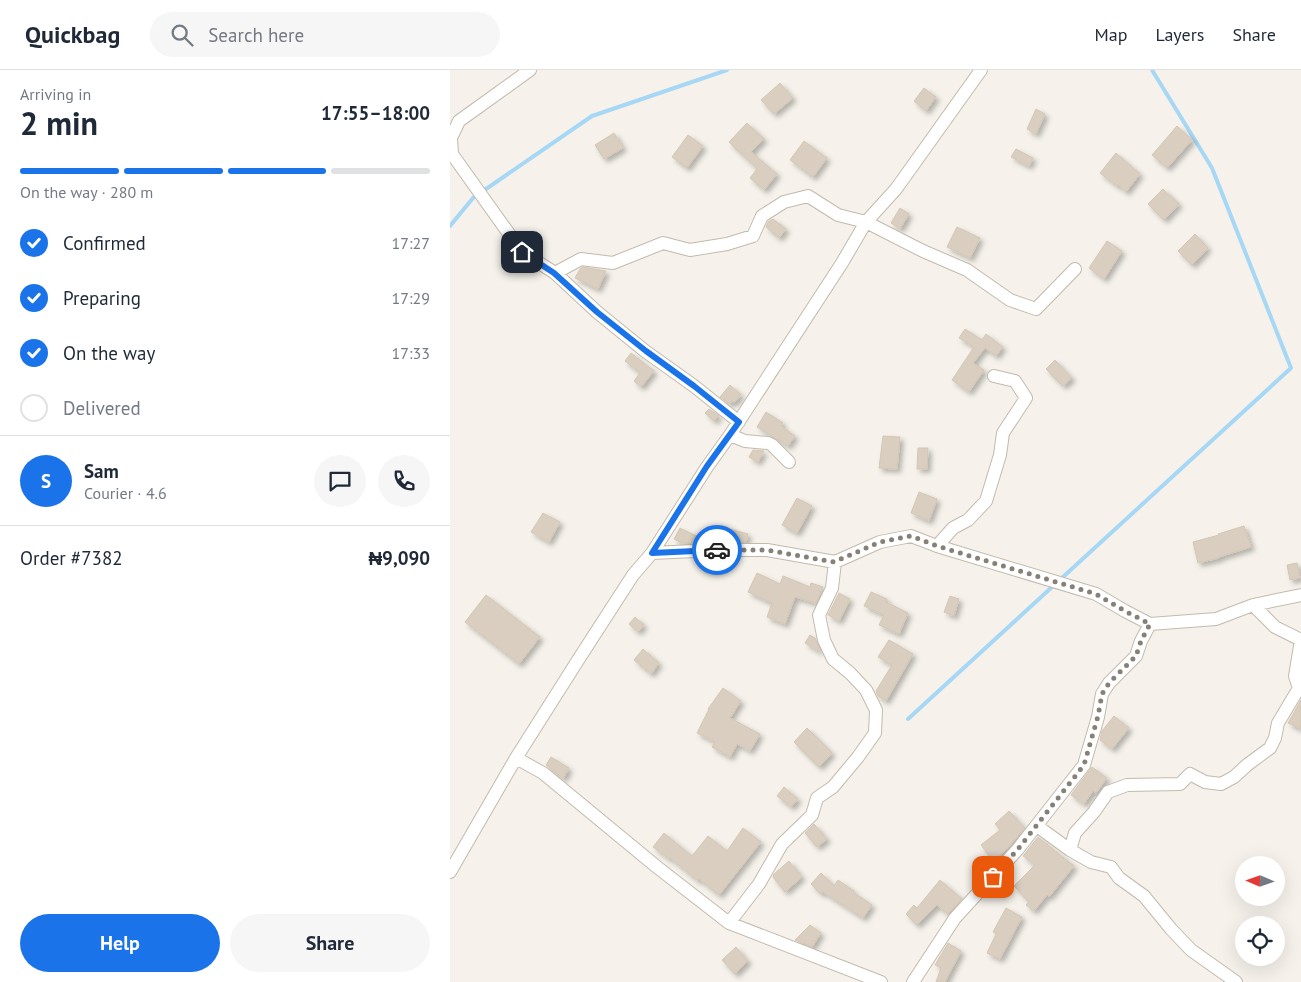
<!DOCTYPE html>
<meta charset="utf-8">
<style>
:root{--surface:#fff;--page:#f6f6f7;--text:#1f2937;--muted:#747a83;--line:#e0e1e3;--accent:#1a73e8}
body{margin:0;font-family:"PT Sans",sans-serif;background:var(--page);color:var(--text);height:100vh;display:flex;flex-direction:column;font-size:19px;white-space:nowrap}
*{box-sizing:border-box;margin:0}
p{font-size:16px;color:var(--muted)}
.icon{flex:none;width:28px;height:28px;fill:none;stroke:currentColor;stroke-width:2;stroke-linecap:round;stroke-linejoin:round}
.map{position:relative;flex:1;overflow:hidden}
.panel{display:flex;flex-direction:column;background:var(--surface);width:450px}
.panel>*{flex:none}
.needle{width:32px;rotate:272deg}
.fabs{position:absolute;left:785px;top:786px;display:grid;gap:10px}
.fabs a{display:grid;place-items:center;width:50px;height:50px;border-radius:50%;background:var(--surface);box-shadow:0 5px 20px #0002;font-size:25px}
.pin{position:absolute;display:grid;place-items:center;width:42px;height:42px;color:#fff;margin:-21px;border-radius:10px;box-shadow:0 2px 8px #0006}
.courier{position:absolute;display:grid;place-items:center;width:50px;height:50px;margin:-25px;border:4px solid #1a73e8;border-radius:50%;background:#fff;color:#222;box-shadow:0 1px 6px #0007}
.headline em{font-style:normal;font-weight:600}
.headline div{display:flex;flex-direction:column-reverse}
.headline{display:flex;align-items:center;justify-content:space-between;height:85px;padding:0 20px}
h1{font-size:32px;font-weight:600;line-height:38px}
.bar{display:grid;grid-template-columns:repeat(4,1fr);gap:8px 5px;align-content:center;height:60px;padding:0 20px}
.bar i{height:6px;border-radius:4px;background:var(--line)}
.bar .active{background:var(--accent)}
.bar p{grid-column:span 4}
.line{display:flex;align-items:center;gap:12px;padding:0 20px;border-top:1px solid var(--line)}
.line div{flex:1}
.round{display:grid;place-items:center;flex:none;width:52px;height:52px;border-radius:26px;background:var(--page)}
ol{padding:0 20px;list-style:none}
li{display:flex;align-items:center;gap:15px;height:55px}
li p{margin-inline-start:auto}
li .icon{padding:5px;border-radius:50%;background:var(--accent);color:#fff;stroke-width:4}
li:last-child{color:var(--muted)}
li i{width:28px;height:28px;border:2px solid var(--line);border-radius:50%}
.action{display:flex;gap:10px;margin-top:auto;padding:10px 20px}
.action a{flex:1;height:58px;border-radius:30px;background:var(--accent);color:#fff;font-size:20px;font-weight:600;line-height:58px;text-align:center}
.action a+a{background:var(--page);color:var(--text)}
header{display:flex;align-items:center;gap:30px;box-sizing:border-box;height:70px;padding:0 25px;background:var(--surface);border-bottom:1px solid var(--line)}
header strong{font-size:24px}
nav{display:flex;gap:28px;margin-inline-start:auto;font-size:18px}
.search{width:350px;height:45px;background:var(--page);display:flex;align-items:center;gap:12px;box-sizing:border-box;padding:0 18px;border-radius:28px;color:var(--muted);font-size:19px}
main{display:flex;flex:1;min-height:0}
.map>svg:first-child{display:block}
.lines{fill:none;stroke-linecap:round;stroke-linejoin:round}
.stream{stroke:#a6d7f5;stroke-width:4}
.building{fill:#d9cec0;stroke:#d4c6b2;filter:url(#shadow)}
.minor-casing{stroke:#c2baad;stroke-width:14}
.minor{stroke:#fff;stroke-width:12}
.done{stroke:#878077;stroke-width:5;stroke-dasharray:0 9}
.route{stroke:#1a73e8;stroke-width:6}
</style>
<header>
<strong>Quickbag</strong>
<div class="search"><svg class="icon" aria-label="search" viewBox="0 0 24 24"><circle cx="10" cy="10" r="6"/><path d="M15 15l6 6"/></svg>Search here</div>
<nav><a>Map</a><a>Layers</a><a>Share</a></nav>
</header>
<main>
<section class="panel">
<div class="headline"><div><h1>2 min</h1><p>Arriving in</p></div><em>17:55–18:00</em></div>
<div class="bar"><i class="active"></i><i class="active"></i><i class="active"></i><i></i><p>On the way · 280 m</p></div>
<ol>
<li><svg class="icon" aria-label="check" viewBox="0 0 24 24"><path d="M5 12l5 5 9-10"/></svg>Confirmed<p>17:27</p></li>
<li><svg class="icon" aria-label="check" viewBox="0 0 24 24"><path d="M5 12l5 5 9-10"/></svg>Preparing<p>17:29</p></li>
<li><svg class="icon" aria-label="check" viewBox="0 0 24 24"><path d="M5 12l5 5 9-10"/></svg>On the way<p>17:33</p></li>
<li><i></i>Delivered</li>
</ol>
<div class="line" style="height:90px"><b class="round" style="background:var(--accent);color:#fff">S</b><div><b>Sam</b><p>Courier · 4.6</p></div><a class="round"><svg class="icon" aria-label="chat" viewBox="0 0 24 24"><path d="M4 5h16v11H9l-5 4z"/></svg></a><a class="round"><svg class="icon" aria-label="phone" viewBox="0 0 24 24"><path d="M5 4h4l2 5-3 2q2 4 5 5l2-3 5 2v4C11 20 4 13 5 4z"/></svg></a></div>
<div class="line" style="height:65px"><div>Order #7382</div><b>₦9,090</b></div>
<div class="action"><a>Help</a><a>Share</a></div>
</section>
<div class="map">
<svg width="851" height="912" viewBox="0 0 851 912">
<defs>
<filter id="shadow"><feDropShadow dx="3.5" dy="3.5" stdDeviation="2.5" flood-color="#0004"/></filter>
</defs>
<rect width="100%" height="100%" fill="#f6f2eb"/>
<g class="lines">
<path class="stream" d="M0,156L23,128L142,46L277,0
M458,649L841,298L762,98L702,0"/>
</g>
<path class="building" d="M330,13L343,28L324,44L311,30Z
M474,18L486,27L476,41L464,31Z
M586,39L595,44L586,64L577,59Z
M297,53L314,69L301,82L327,104L314,120L300,108L307,99L279,72Z
M727,56L742,70L717,98L702,85Z
M164,63L173,78L154,89L145,75Z
M238,65L253,76L237,98L222,87Z
M354,71L377,88L363,107L340,90Z
M566,79L583,88L579,96L561,87Z
M666,83L690,104L676,122L668,115L667,116L650,103Z
M713,119L729,134L714,150L698,134Z
M450,138L459,144L450,159L441,153Z
M323,149L336,159L329,168L316,157L318,152Z
M507,157L530,168L520,188L497,177Z
M745,164L758,178L742,195L728,181Z
M657,171L672,181L654,209L639,198Z
M133,197L156,201L148,219L125,208L130,199Z
M515,259L532,270L536,264L553,277L546,286L535,278L523,293L534,300L519,322L502,310L524,277L509,268Z
M181,283L204,301L191,317L184,311L190,303L175,291Z
M605,290L622,308L613,316L596,299Z
M280,315L291,325L284,333L282,331L280,334L270,327Z
M259,339L269,346L264,351L255,343Z
M316,342L333,353L331,356L345,366L338,376L307,357Z
M433,366L450,367L447,399L429,398Z
M468,378H478L477,399H467Z
M303,380L314,381L308,392L299,387Z
M469,422L487,429L479,451L461,443Z
M347,428L362,436L347,463L332,455Z
M93,443L110,452L99,472L81,462Z
M794,456L801,477L769,487V488L748,493L743,472L769,465L768,464Z
M272,457L298,464L296,472H282L269,468Z
M230,458L250,468L248,473H232L224,469Z
M847,493L850,508L840,510L837,495Z
M307,503L330,514L333,506L360,517L361,513L373,517L366,533L345,527L335,554L317,547L322,533L298,522Z
M421,522L437,529L436,532L458,543L449,564L429,555L434,545L414,536Z
M389,523L400,529L389,551L378,545Z
M36,525L90,567L69,594L15,552Z
M500,526L509,529L504,546L494,542Z
M185,547L194,555L188,562L179,554Z
M360,565L365,568L370,582L355,573Z
M439,570L463,584L436,631L428,626L426,621L442,595L428,587Z
M193,579L209,593L201,604L184,590Z
M273,618L291,631L280,648L310,664L300,681L287,674L280,687L262,677L265,672L247,663L259,639H258Z
M851,630V659L838,653Z
M664,646L679,658L662,679L650,670L652,661Z
M357,658L382,683L369,697L344,672Z
M101,687L119,698L113,709L96,695Z
M642,697L657,708L646,723L643,721L634,734L621,725Z
M334,717L348,729L341,737L327,726Z
M559,741L575,758L555,781L543,791L531,775L550,760L545,754Z
M364,754L377,769L367,777L355,763Z
M293,758L311,772L269,825L249,809L248,811L220,788L219,789L203,777L214,763L242,786L258,766L277,781Z
M588,767L624,796L599,827L597,825L584,841L576,835L579,832L564,816L585,795L573,786Z
M339,791L352,807L335,822L323,807L324,804Z
M371,803L384,816L388,810L404,821L403,822L422,835L413,848L373,822L371,824L361,814Z
M490,810L512,829L498,844L487,835L467,855L456,844L464,835L467,838Z
M556,838L572,847L550,889L537,883L546,864L543,862Z
M360,855L371,863L362,877L345,870Z
M498,873L511,881L495,912H486L491,898L485,895Z
M286,877L298,891L285,904L272,890Z"/>
<g class="lines">
<defs>
<path id="minor" d="M0,83L2,84L72,182L105,203L131,189L163,193L213,173L240,180L277,174L303,166L312,146L334,132L358,126L388,145L416,152L473,181L517,200L560,230L586,239L625,199
M2,84L1,68L9,51L80,0
M105,203L147,242L195,281L244,316L289,352
M280,365L295,371L318,373L322,375L339,392
M487,476L503,458L518,450L536,431L550,385L553,363L576,328L565,311L544,306
M202,483L266,480H317L385,492L430,472L461,466L487,476L646,524L675,541L700,554L766,549L803,535L851,525
M803,535L825,557L851,570
M66,688L93,703L207,797L279,853L431,912
M587,756L620,780L641,792L661,797L669,808L694,826L721,859L741,880L786,912
M620,780L625,763L644,742L658,722L677,715L730,714L740,704L755,712L771,714L784,707L797,695L820,678L825,668L828,653L849,618L845,606L851,570
M0,802L66,688L130,587L183,505L202,483L257,397L280,365L392,193L416,152L446,119L531,0
M279,853L309,814L332,774L362,745L367,728L383,717L408,687L425,663L426,640L416,620L400,603L383,589L374,570L369,545L382,518L385,492
M463,912L505,848L568,779L634,695L648,647L652,624L659,613L686,586L691,571L700,554"/>
</defs>
<use href="#minor" class="minor-casing"/>
<use href="#minor" class="minor"/>
</g>
<g class="lines">
<path class="done" d="M267,480H317L384,492L430,472L461,466L487,476L646,524L675,541L700,554L691,571L686,586L659,613L652,624L648,646L634,695L568,779L543,807"/>
<path class="route" d="M72,182L104,203L147,242L196,281L244,316L289,352L257,396L202,483L267,480"/>
</g>
</svg>
<div class="fabs">
<a><svg class="needle" viewBox="-14 -14 28 28"><path d="M0-13l5 13h-10z" fill="#e53935"/><path d="M0 13l5-13h-10z" fill="#747a83"/></svg></a>
<a><svg class="icon" aria-label="locate" viewBox="0 0 24 24"><circle cx="12" cy="12" r="6"/><path d="M12 2v4M12 18v4M2 12h4M18 12h4"/></svg></a>
</div>
<div class="pin" style="left:543px;top:807px;background:#ea580c"><svg class="icon" aria-label="bag" viewBox="0 0 24 24"><path d="M5 8h14l-1 12H6zM9 8a3 3 0 0 1 6 0"/></svg></div>
<div class="pin" style="left:72px;top:182px;background:#1f2937"><svg class="icon" aria-label="home" viewBox="0 0 24 24"><path d="M3 11l9-7 9 7M6 9v11h12V9"/></svg></div>
<div class="courier" style="left:267px;top:480px"><svg class="icon" aria-label="car" viewBox="0 0 24 24"><path d="M5 17H2v-5l4-1 3-4h7l3 4 3 1v5h-3M9 17h6M6 11h13"/><circle cx="7" cy="17" r="2"/><circle cx="17" cy="17" r="2"/></svg></div>
</div>
</main>
